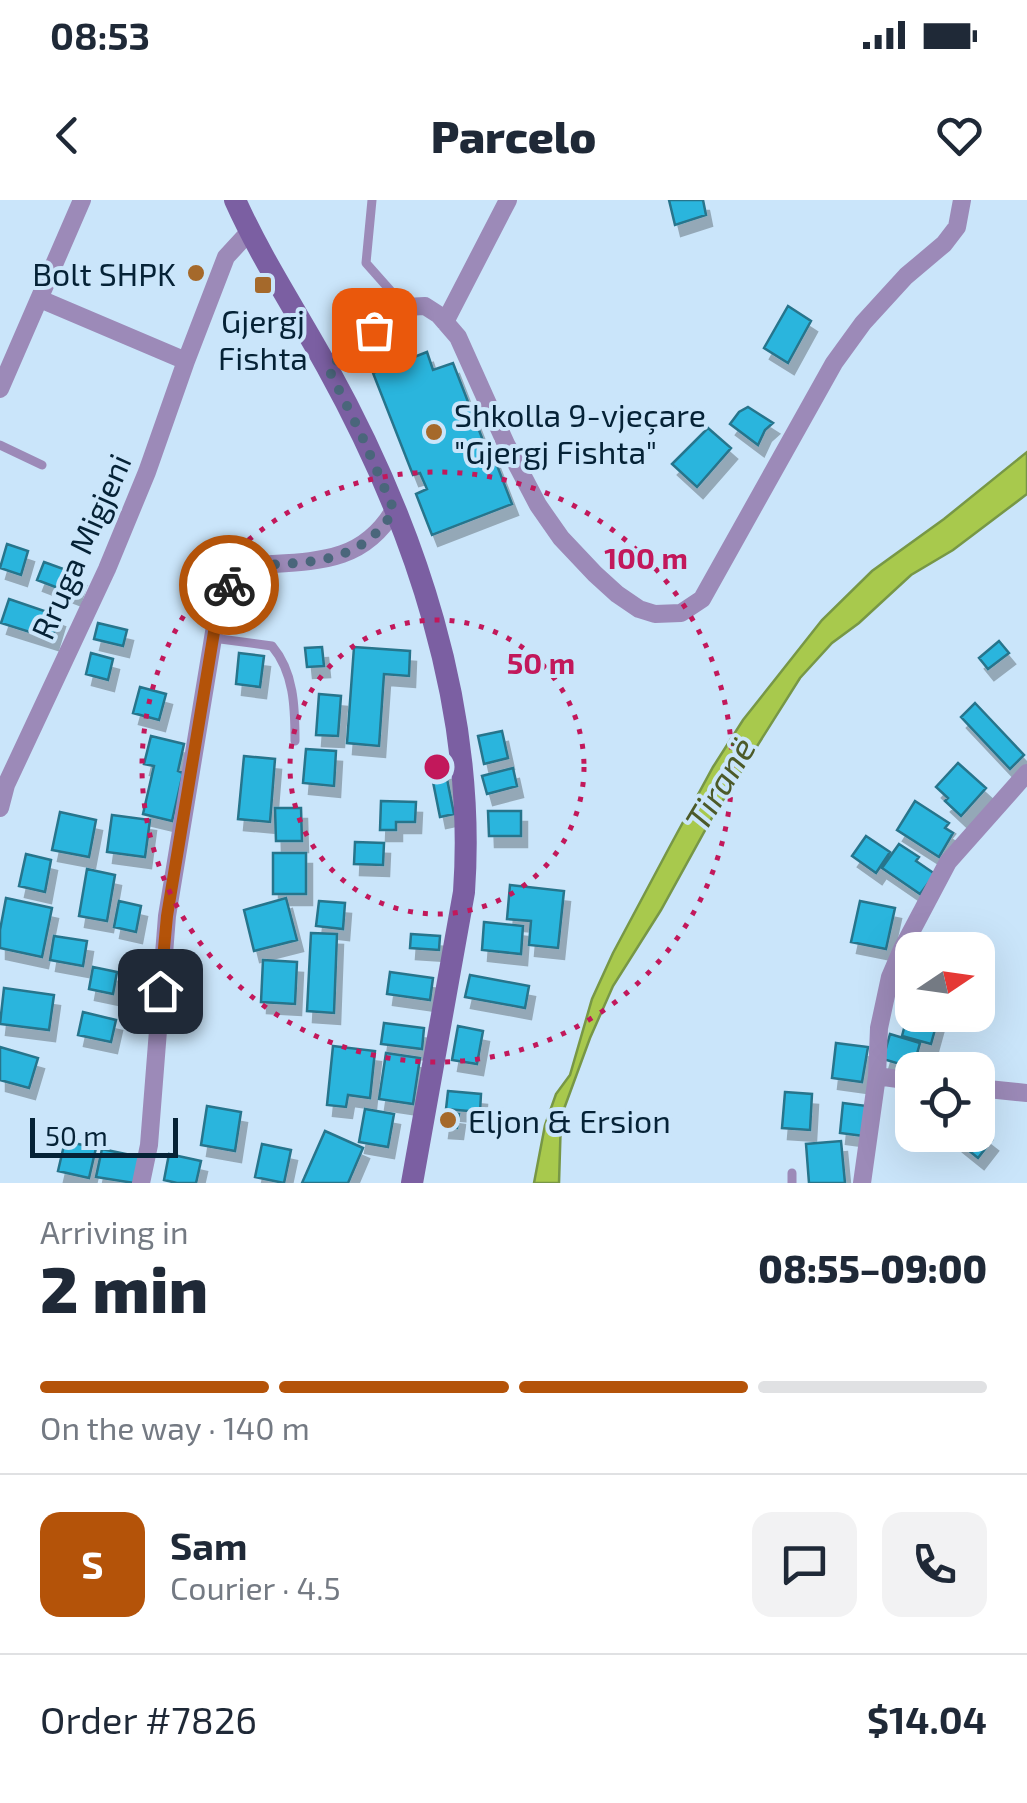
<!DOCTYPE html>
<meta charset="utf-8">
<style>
:root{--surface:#fff;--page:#f2f2f3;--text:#1f2937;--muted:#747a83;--line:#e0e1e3;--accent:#b45309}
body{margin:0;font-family:"Exo 2",sans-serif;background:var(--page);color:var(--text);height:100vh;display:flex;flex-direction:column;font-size:38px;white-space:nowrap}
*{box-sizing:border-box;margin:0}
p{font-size:32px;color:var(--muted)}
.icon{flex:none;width:55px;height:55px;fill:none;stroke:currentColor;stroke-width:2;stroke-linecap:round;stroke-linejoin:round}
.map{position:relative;height:983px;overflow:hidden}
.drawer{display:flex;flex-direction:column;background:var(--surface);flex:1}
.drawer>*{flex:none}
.needle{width:65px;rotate:77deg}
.fabs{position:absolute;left:895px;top:732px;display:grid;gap:20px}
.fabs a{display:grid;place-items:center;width:100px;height:100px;border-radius:20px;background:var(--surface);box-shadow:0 10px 40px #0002;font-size:50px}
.scale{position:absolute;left:30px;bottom:25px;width:148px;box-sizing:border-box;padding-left:10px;border:5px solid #052236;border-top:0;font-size:28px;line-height:35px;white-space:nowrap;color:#052236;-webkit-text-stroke:8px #cae5fa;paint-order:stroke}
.pin{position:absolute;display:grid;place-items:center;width:85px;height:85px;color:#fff;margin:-42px;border-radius:20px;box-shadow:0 5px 15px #0006}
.courier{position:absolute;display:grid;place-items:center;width:100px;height:100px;margin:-50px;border:8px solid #b45309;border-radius:50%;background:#fff;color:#222;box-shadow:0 2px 12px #0007}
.headline em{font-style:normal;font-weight:800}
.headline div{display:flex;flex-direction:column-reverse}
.headline{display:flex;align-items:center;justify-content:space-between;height:170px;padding:0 40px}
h1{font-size:65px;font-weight:800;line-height:75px}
.bar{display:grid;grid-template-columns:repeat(4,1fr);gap:15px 10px;align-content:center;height:120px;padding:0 40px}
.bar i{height:12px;border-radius:8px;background:var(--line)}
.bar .on{background:var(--accent)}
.bar p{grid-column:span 4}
.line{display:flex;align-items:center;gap:25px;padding:0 40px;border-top:2px solid var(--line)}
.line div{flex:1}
.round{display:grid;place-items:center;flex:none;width:105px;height:105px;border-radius:20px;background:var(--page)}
.status{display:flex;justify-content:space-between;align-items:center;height:70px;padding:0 50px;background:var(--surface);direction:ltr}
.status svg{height:28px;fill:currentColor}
header{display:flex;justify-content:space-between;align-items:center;height:130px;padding:0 40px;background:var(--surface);font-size:45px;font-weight:800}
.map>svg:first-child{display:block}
.water{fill:#a8c94d;stroke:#779746;stroke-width:2.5}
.building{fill:#2cb5dd;stroke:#28748c;stroke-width:2.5;filter:url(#shadow)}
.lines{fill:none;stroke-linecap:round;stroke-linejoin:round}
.service{stroke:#9c8ab8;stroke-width:9}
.minor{stroke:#9c8ab8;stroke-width:18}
.secondary{stroke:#7b5fa2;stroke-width:22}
.done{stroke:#4a667b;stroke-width:10;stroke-dasharray:0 18}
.route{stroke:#b45309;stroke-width:12}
.ring{fill:none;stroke:#c2185b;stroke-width:5;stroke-dasharray:5 10}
.poi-dot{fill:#a5692b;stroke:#cae5fa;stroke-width:4}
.labels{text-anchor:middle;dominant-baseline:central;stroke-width:8;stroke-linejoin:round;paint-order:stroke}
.poi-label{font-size:32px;fill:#052236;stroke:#cae5fa;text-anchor:start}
.street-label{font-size:32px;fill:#052236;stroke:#cae5fa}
.water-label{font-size:35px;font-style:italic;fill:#4c5a29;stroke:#cae5fa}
.centre{fill:#c2185b;stroke:#cae5fa;stroke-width:5}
.ring-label{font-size:30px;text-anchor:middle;font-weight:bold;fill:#c2185b;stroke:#cae5fa;stroke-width:8;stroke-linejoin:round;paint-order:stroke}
</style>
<div class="status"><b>08:53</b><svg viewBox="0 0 49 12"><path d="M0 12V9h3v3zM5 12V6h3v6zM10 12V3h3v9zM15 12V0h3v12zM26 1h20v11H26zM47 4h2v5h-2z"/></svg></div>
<header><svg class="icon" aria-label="back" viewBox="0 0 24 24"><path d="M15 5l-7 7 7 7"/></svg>Parcelo<svg class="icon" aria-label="heart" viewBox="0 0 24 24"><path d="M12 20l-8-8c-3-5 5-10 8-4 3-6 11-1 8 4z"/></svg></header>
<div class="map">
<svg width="1027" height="983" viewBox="0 0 1027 983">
<defs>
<filter id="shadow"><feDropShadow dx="6" dy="11" stdDeviation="0" flood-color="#0004"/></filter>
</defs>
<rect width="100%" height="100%" fill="#cae5fa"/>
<path class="water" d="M1027,252V294L953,350L911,375L859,423L832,443L800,478L713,616L661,710L613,786L590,838L561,917L559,983H534L545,925L556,894L570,875L592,799L613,753L669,648L713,567L743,520L822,420L872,371L944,319Z"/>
<path class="building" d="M669,0H703L706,15L675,25Z
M788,106L811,121L788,163L764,148Z
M427,152L433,170L453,163L489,256L493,255L512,304L432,335L416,294L427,289L420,273L413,275L373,173Z
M748,207L773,223L765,230L758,245L730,224L739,212Z
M708,228L731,248L697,287L672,264Z
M7,344L28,351L21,375L0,368Z
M44,362L80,375L74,394L37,380Z
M9,399L59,416L52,439L1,423Z
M98,423L127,430L123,446L94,439Z
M999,441L1009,453L988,469L979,458Z
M322,447L324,466L307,467L305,448Z
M354,447L410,451L409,476L384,474L379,546L347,543Z
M91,453L113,459L108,480L86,474Z
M239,453L264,456L260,487L236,484Z
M140,487L166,494L159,520L133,513Z
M319,494L341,496L338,536L316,535Z
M975,503L1024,555L1010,569L961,517Z
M502,531L508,558L484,564L478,536Z
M151,536L184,544L178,571L183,573L172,621L143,614L154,566L144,564Z
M306,549L336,551L334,586L303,583Z
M244,556L275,559L270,622L238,619Z
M958,563L986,588L961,616L945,601L948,598L936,587Z
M513,568L517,586L487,594L482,576Z
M445,569L454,614L440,617L431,572Z
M381,601L416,602L415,622H396V630H380Z
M915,601L949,623L945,628L953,633L939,657L897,630Z
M275,608H301L302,641H276Z
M488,611H521V636H489Z
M60,612L96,620L89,657L52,650Z
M112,615L150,620L145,657L107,652Z
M866,636L890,652L876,673L852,656Z
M355,642L384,643L383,665L354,664Z
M899,644L919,657L916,661L935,674L920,694L882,668Z
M273,653H306V694H273Z
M26,654L51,660L45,692L19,686Z
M87,669L115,675L107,721L79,716Z
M510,685L564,691L558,748L529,745L531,721L507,719Z
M6,698L52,708L42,757L0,748V730Z
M286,698L297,740L254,751L244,710Z
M119,701L141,706L136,732L114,727Z
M319,701L345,703L343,729L316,726Z
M860,701L895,708L886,749L851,742Z
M484,722L523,726L521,754L482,750Z
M311,733L337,734L334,813L307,811Z
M411,734L440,736L439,750L410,748Z
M54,736L87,741L83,766L50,760Z
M263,760L297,762L295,804L261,802Z
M93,767L117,772L113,794L89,789Z
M390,772L433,778L430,800L387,794Z
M470,775L529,786L525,808L465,797Z
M4,788L54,795L49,830L0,824Z
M912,798V815H939L931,844L902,836Z
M83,812L116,820L111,842L78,835Z
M384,823L424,828L422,849L381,844Z
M458,826L483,831L477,864L452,860Z
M890,834L920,843L913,868L883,859Z
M836,843L868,847L862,882L832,878Z
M333,846L375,851L370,898L348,895L346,907L327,905Z
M0,847L38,858L29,888L0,880Z
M386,853L420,858L413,904L379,899Z
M448,891L481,894L480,912L446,909Z
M785,892L812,894L810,930L782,928Z
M903,896L912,897V933L898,931Z
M843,903L867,906L864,936L840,933Z
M207,906L241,912L235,951L201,945Z
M365,909L394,914L388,947L359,942Z
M445,912L459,914L457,928L443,927Z
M978,929L992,940L978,958L957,941L962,935H978Z
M325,931L363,948L348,983H302Z
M65,941L96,948L89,978L58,971Z
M841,941L845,983H809L806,944Z
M262,944L291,950L284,983L255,977Z
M102,949L140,957L134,983L96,977Z
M169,954L201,961L196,983H177L164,980Z"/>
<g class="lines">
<path class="service" d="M372,0L366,63L405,107
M0,245L42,265
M213,438L272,446C294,472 295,507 295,541
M792,973V983"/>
<path class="minor" d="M40,99L186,161
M445,122L508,0
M327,168L405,107L425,106L439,115L458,137L506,244L538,305L561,338L595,374L617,394L639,409L655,414L681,413L702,399L834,163L863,123L906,76L944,44L957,27L962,0
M0,189L82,0
M0,608L6,585L107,369L147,272L186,161L226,57L249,32
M877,876L912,881
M978,888L1027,893
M141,983L149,945L167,716L215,426C221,410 224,388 236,375C245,364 259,365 272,364C324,361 365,359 394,310
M862,983L877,876L879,828L890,777L902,749L948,662L1027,573"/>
<path class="secondary" d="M235,0C261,58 296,111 327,167C415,326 477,509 464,692L412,983"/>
</g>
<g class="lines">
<path class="done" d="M229,385L238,372L250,366C307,362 361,366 394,310L361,234L328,168L374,130"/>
<path class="route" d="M160,791L167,716L215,426L229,385"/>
</g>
<g class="ring">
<circle cx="437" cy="567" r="147"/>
<circle cx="437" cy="567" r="295"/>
</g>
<g class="poi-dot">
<circle cx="196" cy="73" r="10"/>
<rect x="253" y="75" width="20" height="20" rx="5"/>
<circle cx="434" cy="232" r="10"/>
<circle cx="448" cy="920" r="10"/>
</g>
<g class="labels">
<g class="poi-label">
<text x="176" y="73" text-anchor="end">Bolt SHPK</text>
<text x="263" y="120" text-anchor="middle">Gjergj<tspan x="263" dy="37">Fishta</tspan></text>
<text x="454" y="214">Shkolla 9-vjeçare<tspan x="454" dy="37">"Gjergj Fishta"</tspan></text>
<text x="468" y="920">Eljon &amp; Ersion</text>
</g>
<g class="street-label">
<text transform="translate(80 346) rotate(-66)">Rruga Migjeni</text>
</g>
<g class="water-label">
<text transform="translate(719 583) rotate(-59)">Tiranë</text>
</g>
</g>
<circle cx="437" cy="567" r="15" class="centre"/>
<g class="ring-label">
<text x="646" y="369">100 m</text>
<text x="541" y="474">50 m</text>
</g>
</svg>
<div class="fabs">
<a><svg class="needle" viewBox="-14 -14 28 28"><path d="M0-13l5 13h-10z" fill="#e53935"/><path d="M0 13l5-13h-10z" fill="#747a83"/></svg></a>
<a><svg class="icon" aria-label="locate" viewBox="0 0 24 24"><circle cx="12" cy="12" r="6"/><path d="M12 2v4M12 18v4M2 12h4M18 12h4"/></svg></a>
</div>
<div class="scale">50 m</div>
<div class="pin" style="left:374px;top:130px;background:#ea580c"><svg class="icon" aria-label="bag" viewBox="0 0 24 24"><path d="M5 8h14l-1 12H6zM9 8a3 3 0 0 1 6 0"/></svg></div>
<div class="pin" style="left:160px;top:791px;background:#1f2937"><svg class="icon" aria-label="home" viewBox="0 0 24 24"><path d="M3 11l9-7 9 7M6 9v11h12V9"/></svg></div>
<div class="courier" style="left:229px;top:385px"><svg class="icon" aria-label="bike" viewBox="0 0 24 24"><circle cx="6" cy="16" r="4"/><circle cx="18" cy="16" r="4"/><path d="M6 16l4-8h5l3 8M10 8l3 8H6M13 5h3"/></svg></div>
</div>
<section class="drawer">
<div class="headline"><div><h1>2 min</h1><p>Arriving in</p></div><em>08:55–09:00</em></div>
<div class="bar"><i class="on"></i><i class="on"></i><i class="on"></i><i></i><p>On the way · 140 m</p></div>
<div class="line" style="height:180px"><b class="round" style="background:var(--accent);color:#fff">S</b><div><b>Sam</b><p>Courier · 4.5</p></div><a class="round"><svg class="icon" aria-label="chat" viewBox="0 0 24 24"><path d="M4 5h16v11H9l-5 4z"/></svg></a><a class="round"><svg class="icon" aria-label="phone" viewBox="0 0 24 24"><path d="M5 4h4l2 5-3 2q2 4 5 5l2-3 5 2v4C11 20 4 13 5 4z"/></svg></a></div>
<div class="line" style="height:130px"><div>Order #7826</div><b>$14.04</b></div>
</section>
